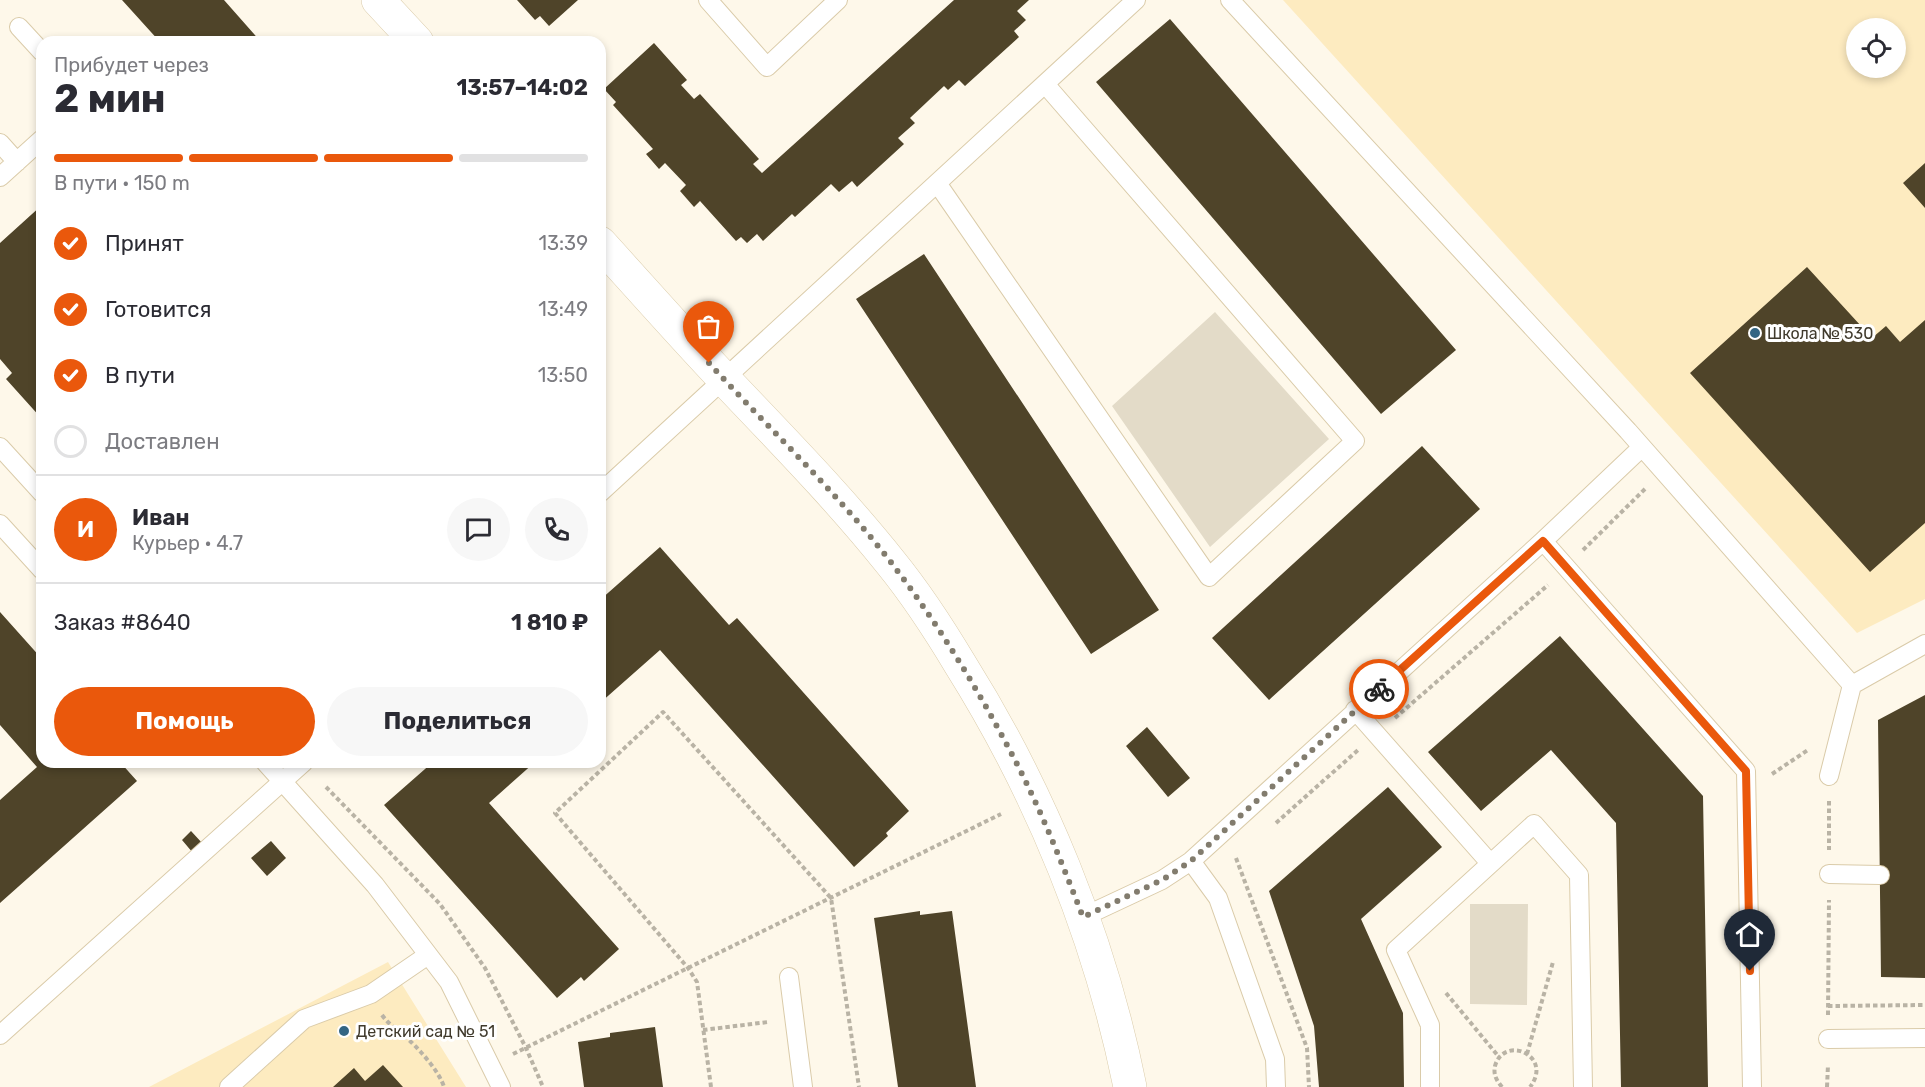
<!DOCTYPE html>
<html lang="ru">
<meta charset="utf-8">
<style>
:root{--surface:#fff;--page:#f7f7f7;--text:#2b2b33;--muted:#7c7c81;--line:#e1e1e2;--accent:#ea580c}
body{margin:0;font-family:Rubik,sans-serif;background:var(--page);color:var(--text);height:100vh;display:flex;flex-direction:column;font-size:22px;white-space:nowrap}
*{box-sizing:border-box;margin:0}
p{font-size:20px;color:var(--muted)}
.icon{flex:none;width:33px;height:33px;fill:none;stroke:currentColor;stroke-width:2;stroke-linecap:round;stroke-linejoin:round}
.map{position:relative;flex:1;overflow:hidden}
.drawer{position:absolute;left:36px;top:36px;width:570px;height:732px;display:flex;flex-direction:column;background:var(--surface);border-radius:18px;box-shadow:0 3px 9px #0003}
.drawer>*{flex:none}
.buttons{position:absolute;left:1846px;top:18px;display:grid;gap:12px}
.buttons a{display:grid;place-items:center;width:60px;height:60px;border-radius:50%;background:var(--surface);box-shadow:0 3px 9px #0003;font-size:30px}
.pin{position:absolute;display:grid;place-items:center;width:51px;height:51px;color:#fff;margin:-62px -26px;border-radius:50% 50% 50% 0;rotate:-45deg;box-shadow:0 0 6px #0007}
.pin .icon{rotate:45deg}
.courier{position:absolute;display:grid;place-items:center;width:60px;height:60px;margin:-30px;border:4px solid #ea580c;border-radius:50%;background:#fff;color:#222;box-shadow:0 2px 8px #0007}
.summary em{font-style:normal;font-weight:700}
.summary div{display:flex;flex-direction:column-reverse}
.summary{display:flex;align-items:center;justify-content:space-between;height:102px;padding:0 18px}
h1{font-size:39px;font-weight:700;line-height:45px}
.bar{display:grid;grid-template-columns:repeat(4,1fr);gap:9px 6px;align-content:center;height:72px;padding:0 18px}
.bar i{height:8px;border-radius:4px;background:var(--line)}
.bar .current{background:var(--accent)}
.bar p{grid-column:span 4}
.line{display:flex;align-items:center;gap:15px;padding:0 18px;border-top:2px solid var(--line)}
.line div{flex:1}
.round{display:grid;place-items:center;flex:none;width:63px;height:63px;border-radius:32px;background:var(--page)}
ol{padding:0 18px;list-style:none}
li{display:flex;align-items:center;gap:18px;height:66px}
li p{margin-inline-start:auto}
li .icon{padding:6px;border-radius:50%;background:var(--accent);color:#fff;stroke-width:4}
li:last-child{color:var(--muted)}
li i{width:33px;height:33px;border:3px solid var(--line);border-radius:50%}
.primary-button{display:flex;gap:12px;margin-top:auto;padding:12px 18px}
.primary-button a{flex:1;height:69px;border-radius:36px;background:var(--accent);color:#fff;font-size:24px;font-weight:700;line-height:69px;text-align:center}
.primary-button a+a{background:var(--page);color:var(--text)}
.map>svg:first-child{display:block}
.built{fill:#fdebc0;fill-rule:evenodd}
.green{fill:#e3dbc8}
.building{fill:#4f4429}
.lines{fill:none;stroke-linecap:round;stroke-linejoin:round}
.service-casing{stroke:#dacba9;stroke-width:20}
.minor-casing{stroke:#dacba9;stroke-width:34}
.path{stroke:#b9b3a5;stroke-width:4;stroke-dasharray:4.5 3;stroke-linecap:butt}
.service{stroke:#fff;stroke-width:18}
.minor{stroke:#fff;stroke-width:33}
.done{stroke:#827c6e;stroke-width:6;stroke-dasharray:0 10.8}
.route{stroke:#ea580c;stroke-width:8}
.poi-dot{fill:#336583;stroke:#fff;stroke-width:2}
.labels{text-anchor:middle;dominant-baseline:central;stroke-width:6;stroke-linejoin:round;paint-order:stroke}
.poi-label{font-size:16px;fill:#403a2c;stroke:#fff;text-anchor:start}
</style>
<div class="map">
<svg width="1925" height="1087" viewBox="0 0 1925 1087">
<rect width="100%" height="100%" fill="#fef8ea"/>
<path class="built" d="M1283,0H1925V599L1857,633ZM1857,28H1896V68H1857Z
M388,962L466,1087H149Z"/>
<path class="green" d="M1215,312L1329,439L1210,547L1112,406Z
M1470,904H1528L1527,1005L1470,1004Z"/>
<path class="building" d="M122,0H224L261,42H160Z
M517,0H578L549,26L540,16L535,20Z
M954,0H1029L1017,11L1026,20L1014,31L1019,37L965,86L959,80L948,90L944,86L910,118L915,123L898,138L904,144L857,187L852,181L839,192L831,184L795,217L792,214L763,241L757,234L747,243L741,237L736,241L700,201L694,207L680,191L686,185L665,163L659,169L646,154L653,149L613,105L616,102L604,89L654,43L687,80L681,85L694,99L700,94L759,159L753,164L762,173Z
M1170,19L1456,350L1381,414L1096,82Z
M1925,163V208L1903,183Z
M42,205V419L6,379L12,373L0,359V243Z
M924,254L1159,610L1091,654L856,299Z
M1807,267L1872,338L1886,326L1900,342L1925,320V523L1870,572L1690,373Z
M1422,446L1480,509L1269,700L1212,638Z
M660,547L729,625L737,618L909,811L886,833L888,836L854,867L660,650L600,703V600Z
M0,612L42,659V762H120L137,781L0,903V800L37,767L0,725Z
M1560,636L1703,796L1708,1087H1621L1616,823L1551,750L1481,811L1428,752Z
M1925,695V978L1881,977L1878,720Z
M1147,727L1190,778L1168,797L1126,746Z
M433,762H535L489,803L619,949L584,981L581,977L557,998L384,805Z
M1388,787L1442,847L1361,919L1403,1013L1404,1087H1319L1314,1026L1269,891Z
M191,831L203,844L193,853L182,840Z
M271,841L286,858L267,876L251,858Z
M920,911V915L952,911L976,1087H898L874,918Z
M655,1027L663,1087H584L578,1042L610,1037V1033Z
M383,1065L403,1087H333L354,1068L365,1081Z"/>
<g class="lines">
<defs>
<path id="service" d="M708,0L767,67L838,0
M1230,0L1628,431L1852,685
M19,27L42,52
M0,143L17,162
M0,177L42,139
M937,183L1209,577L1355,441L1045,84
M0,447L42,493
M600,493L1136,0
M0,524L42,570
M1543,541L1746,771L1752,1087
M1355,710L1490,863
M265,762L375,885L449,982L501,1087
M1829,776L1852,685L1925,644
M1191,861L1218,898L1275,1059L1276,1087
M1829,874L1880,875
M1083,917L1162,880L1191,861L1543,541L1641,448
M789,977L803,1087
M0,1035L304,762
M1828,1039L1925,1038
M229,1087L304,1019L371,994L428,955
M1430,1087V1025L1396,950L1534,824L1579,875L1583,1087"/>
<path id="minor" d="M378,0L417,42
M600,243C642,289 684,337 727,382C783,441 840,499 891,563C917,595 939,629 960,664C1041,793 1100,938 1130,1087"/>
</defs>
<use href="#service" class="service-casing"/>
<use href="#minor" class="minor-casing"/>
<path class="path" d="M1583,550L1646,488
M1395,718L1548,585
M1772,774L1808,750
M326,787L440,904L485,968L526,1048L543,1087
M1829,801V850
M1276,823L1358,750
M1236,858L1307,1048L1309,1087
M1446,993L1499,1057
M1828,1006L1925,1005
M382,1015C390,1026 400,1032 410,1041C421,1051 440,1073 444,1087
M1828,1015L1829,900
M703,1030L768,1022
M513,1054L1001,814
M1527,1054L1553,962
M711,1087L697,982L688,968L555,813L663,712L831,898L859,1087
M1502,1087C1497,1081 1493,1075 1495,1066C1504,1034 1554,1056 1530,1087
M1827,1087L1828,1065"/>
<use href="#service" class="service"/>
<use href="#minor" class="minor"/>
</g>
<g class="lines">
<path class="done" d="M709,363C770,430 838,493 893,565C941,628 982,696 1018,766C1043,815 1063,866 1083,917L1162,880L1191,861L1379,689"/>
<path class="route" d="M1379,689L1543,541L1746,771L1750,971"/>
</g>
<g class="poi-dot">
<circle cx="1755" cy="333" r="6"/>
<circle cx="344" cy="1031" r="6"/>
</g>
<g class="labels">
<g class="poi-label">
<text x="1767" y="333">Школа № 530</text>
<text x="356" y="1031">Детский сад № 51</text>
</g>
</g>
</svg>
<div class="buttons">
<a><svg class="icon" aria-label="locate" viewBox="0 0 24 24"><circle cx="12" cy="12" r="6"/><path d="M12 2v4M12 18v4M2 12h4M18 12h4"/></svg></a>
</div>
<div class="pin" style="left:709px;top:363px;background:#ea580c"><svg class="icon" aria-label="bag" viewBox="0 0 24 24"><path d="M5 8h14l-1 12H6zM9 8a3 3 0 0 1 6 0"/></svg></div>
<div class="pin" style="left:1750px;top:971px;background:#1f2937"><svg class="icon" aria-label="home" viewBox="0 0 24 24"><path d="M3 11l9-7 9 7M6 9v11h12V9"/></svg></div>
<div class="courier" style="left:1379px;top:689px"><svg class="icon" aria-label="bike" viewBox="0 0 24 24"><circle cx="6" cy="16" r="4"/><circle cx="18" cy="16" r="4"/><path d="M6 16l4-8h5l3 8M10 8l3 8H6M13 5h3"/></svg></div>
<section class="drawer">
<div class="summary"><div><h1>2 мин</h1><p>Прибудет через</p></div><em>13:57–14:02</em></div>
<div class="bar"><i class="current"></i><i class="current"></i><i class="current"></i><i></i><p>В пути · 150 m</p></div>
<ol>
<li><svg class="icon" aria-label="check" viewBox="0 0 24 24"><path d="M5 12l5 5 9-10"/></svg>Принят<p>13:39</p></li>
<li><svg class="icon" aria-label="check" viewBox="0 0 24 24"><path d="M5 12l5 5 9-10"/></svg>Готовится<p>13:49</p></li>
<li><svg class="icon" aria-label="check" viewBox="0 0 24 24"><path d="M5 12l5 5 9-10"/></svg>В пути<p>13:50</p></li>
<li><i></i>Доставлен</li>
</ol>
<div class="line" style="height:108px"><b class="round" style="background:var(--accent);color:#fff">И</b><div><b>Иван</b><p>Курьер · 4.7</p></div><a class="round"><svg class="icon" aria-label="chat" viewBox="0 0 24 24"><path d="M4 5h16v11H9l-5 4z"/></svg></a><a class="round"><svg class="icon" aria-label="phone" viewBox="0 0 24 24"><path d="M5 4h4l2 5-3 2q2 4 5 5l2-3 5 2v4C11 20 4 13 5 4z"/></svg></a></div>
<div class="line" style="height:78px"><div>Заказ #8640</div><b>1 810 ₽</b></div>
<div class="primary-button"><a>Помощь</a><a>Поделиться</a></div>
</section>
</div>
